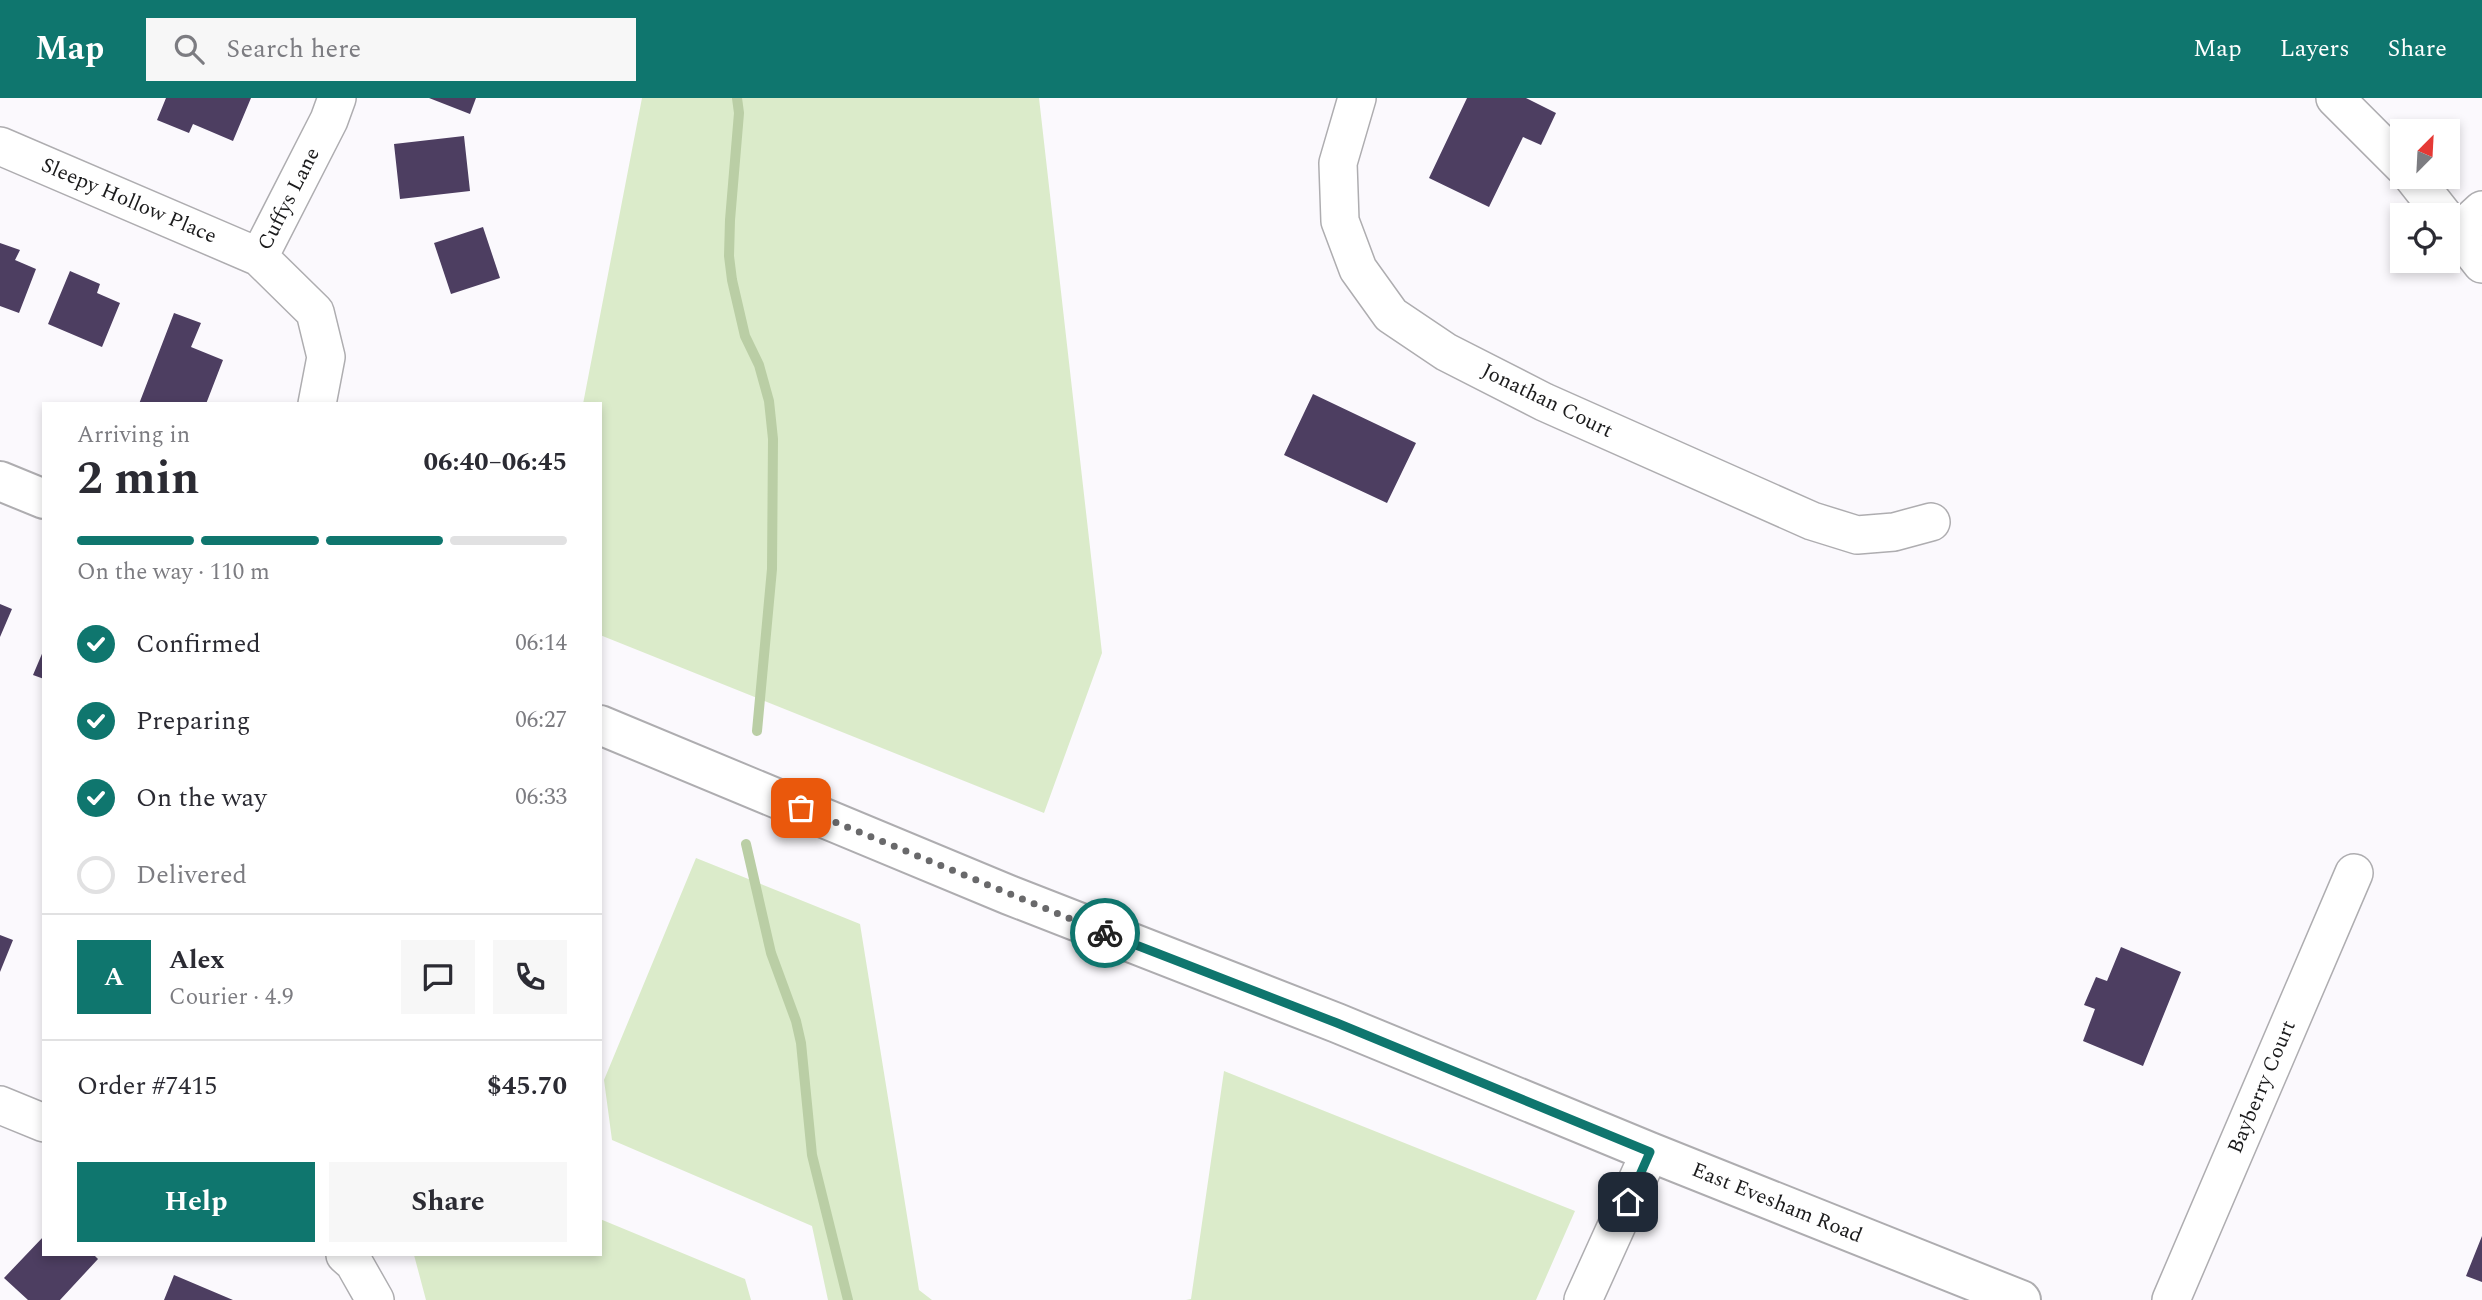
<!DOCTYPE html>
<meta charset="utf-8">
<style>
:root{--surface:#fff;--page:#f7f7f7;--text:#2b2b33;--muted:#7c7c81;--line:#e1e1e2;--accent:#0f766e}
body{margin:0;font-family:Spectral,serif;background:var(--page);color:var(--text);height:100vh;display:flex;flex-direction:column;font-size:26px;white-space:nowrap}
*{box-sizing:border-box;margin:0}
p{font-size:23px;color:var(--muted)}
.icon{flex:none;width:38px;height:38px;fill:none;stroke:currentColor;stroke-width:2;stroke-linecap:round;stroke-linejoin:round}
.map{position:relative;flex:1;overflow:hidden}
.sheet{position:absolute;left:42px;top:304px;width:560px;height:854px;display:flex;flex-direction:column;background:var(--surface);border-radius:0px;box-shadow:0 4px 10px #0003}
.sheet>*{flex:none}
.needle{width:46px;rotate:24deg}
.buttons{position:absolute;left:2390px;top:21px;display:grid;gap:14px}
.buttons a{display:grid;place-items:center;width:70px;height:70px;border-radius:0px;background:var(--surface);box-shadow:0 4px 10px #0003;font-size:35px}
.pin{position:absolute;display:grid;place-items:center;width:60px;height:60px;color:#fff;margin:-30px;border-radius:14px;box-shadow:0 4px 10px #0006}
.courier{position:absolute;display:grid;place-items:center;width:70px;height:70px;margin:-35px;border:5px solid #0f766e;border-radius:50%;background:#fff;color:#222;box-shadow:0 2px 9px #0007}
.overview em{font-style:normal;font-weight:700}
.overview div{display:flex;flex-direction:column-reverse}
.overview{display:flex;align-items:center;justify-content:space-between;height:119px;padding:0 35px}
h1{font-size:46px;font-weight:700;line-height:52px}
.bar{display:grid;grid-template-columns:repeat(4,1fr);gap:10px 7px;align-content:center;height:84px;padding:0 35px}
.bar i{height:9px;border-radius:5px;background:var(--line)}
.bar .selected{background:var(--accent)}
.bar p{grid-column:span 4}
.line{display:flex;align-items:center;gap:18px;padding:0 35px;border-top:2px solid var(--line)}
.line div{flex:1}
.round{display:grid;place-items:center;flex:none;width:74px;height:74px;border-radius:0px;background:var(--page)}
ol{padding:0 35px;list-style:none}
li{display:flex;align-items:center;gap:21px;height:77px}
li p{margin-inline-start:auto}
li .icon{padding:7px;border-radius:50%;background:var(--accent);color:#fff;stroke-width:4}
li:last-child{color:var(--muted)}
li i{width:38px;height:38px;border:4px solid var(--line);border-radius:50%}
.action{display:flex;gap:14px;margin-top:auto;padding:14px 35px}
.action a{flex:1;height:80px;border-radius:0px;background:var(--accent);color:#fff;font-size:28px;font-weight:700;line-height:80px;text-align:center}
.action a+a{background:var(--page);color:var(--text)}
header{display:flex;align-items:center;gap:42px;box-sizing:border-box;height:98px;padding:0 35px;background:var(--accent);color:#fff}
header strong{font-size:33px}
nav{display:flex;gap:38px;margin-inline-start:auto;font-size:24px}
.search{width:490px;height:63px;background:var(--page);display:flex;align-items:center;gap:18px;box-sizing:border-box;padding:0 24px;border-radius:0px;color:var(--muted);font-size:26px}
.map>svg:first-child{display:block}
.green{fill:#dbebca}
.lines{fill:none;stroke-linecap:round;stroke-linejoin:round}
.stream{stroke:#bacea5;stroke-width:10}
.building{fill:#4d3e61}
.minor-casing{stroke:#aeadb0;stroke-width:40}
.major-casing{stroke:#aeadb0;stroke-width:42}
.minor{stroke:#fff;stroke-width:37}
.major{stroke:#fff;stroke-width:38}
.done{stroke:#69696b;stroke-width:7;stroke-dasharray:0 12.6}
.route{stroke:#0f766e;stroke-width:9}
.labels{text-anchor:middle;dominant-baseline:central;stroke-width:7;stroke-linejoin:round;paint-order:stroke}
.street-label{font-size:21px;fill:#1b1b1c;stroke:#fff}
</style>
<header>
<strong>Map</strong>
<div class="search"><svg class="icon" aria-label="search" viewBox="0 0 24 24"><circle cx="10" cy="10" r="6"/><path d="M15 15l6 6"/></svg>Search here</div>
<nav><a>Map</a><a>Layers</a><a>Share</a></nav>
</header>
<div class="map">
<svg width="2482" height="1202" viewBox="0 0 2482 1202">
<rect width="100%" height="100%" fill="#fbf9fd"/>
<path class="green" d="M642,0H1039L1102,555L1044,715L600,537V306H583Z
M696,760L860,826L919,1192L932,1202H828L812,1128L612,1042L604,982Z
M1224,973L1575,1113L1536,1202H1186L1191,1201Z
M600,1121L745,1181L751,1202H426L414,1157H600Z"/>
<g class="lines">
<path class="stream" d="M737,0L739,15L730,122L729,158L732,182L745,238L759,267L769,303L773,341L772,471L757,633
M746,746L771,855L796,923L801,945L812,1057L848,1202"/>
</g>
<path class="building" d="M166,0H251L233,43L193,26L189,35L157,22Z
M429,0H476L470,16Z
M1467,0H1526L1556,15L1541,47L1523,39L1489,109L1429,80Z
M464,38L470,93L400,101L394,46Z
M483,129L500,180L451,196L434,145Z
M0,145L20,152L15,162L36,171L19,215L0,208Z
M70,173L100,186L97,195L120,205L102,249L48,226Z
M174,215L201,225L191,249L223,262L206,306H139Z
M1313,296L1416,345L1387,405L1284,357Z
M0,506L12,511L0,539Z
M44,551V581L33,577Z
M0,837L13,842L0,874Z
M2121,849L2181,874L2143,968L2083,943L2095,911L2084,907L2096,879L2107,883Z
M44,1138V1157H94L98,1161L60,1202H28L4,1180Z
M2482,1138V1184L2466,1178Z
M174,1177L233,1202H164Z"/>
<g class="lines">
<defs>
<path id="minor" d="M1357,0L1338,65L1340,123L1358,171L1391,217L1446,254L1544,304L1812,423L1857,437L1894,434L1931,424
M2335,0L2403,68
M0,48L259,159L315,214L326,259L317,306
M2413,79L2443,117
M2448,123L2482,166
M2457,135L2482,112
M259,159L329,22L337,0
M0,1007L44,1025
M345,1157L354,1165L375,1202
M1583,1202L1650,1054
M2171,1202L2354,775"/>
<path id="major" d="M0,383L44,401
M600,627L1009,797L1337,925L1650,1054L2021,1202"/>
</defs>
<use href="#minor" class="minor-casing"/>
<use href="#major" class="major-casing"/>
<use href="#minor" class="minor"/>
<use href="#major" class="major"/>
</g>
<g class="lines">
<path class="done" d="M801,710L1105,835"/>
<path class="route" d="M1105,835L1337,925L1650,1054L1628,1104"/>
</g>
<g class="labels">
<g class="street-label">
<text transform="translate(289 101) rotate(-63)">Cuffys Lane</text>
<text transform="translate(129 103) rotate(23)">Sleepy Hollow Place</text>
<text transform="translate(1547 303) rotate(26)">Jonathan Court</text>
<text transform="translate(2262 989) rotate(-67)">Bayberry Court</text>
<text transform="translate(1777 1105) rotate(22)">East Evesham Road</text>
</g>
</g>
</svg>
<div class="buttons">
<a><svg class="needle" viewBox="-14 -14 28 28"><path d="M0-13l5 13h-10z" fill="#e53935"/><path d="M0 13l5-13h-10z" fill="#7c7c81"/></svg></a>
<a><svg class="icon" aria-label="locate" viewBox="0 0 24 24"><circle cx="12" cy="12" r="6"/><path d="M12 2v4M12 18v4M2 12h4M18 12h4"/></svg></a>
</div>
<div class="pin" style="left:801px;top:710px;background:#ea580c"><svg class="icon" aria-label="bag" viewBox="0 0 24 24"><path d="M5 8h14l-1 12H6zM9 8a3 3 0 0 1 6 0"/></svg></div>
<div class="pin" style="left:1628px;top:1104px;background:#1f2937"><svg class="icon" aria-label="home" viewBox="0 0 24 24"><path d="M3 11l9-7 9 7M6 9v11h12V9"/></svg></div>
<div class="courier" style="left:1105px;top:835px"><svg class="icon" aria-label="bike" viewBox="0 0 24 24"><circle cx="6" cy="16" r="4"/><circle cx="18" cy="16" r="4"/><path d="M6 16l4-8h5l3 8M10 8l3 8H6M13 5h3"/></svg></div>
<section class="sheet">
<div class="overview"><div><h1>2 min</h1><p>Arriving in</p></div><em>06:40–06:45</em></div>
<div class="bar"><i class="selected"></i><i class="selected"></i><i class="selected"></i><i></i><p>On the way · 110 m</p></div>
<ol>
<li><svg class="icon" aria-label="check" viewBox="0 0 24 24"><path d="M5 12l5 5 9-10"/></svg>Confirmed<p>06:14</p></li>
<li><svg class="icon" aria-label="check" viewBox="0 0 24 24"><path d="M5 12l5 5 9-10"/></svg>Preparing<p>06:27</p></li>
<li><svg class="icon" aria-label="check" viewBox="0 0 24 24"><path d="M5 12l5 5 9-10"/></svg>On the way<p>06:33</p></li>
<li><i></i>Delivered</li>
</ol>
<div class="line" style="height:126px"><b class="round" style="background:var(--accent);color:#fff">A</b><div><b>Alex</b><p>Courier · 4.9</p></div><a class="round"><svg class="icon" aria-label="chat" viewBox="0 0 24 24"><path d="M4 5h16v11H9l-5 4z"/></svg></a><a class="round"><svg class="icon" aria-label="phone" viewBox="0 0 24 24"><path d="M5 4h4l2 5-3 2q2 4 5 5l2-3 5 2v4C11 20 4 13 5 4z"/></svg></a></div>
<div class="line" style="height:91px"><div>Order #7415</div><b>$45.70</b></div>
<div class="action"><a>Help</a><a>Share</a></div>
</section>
</div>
